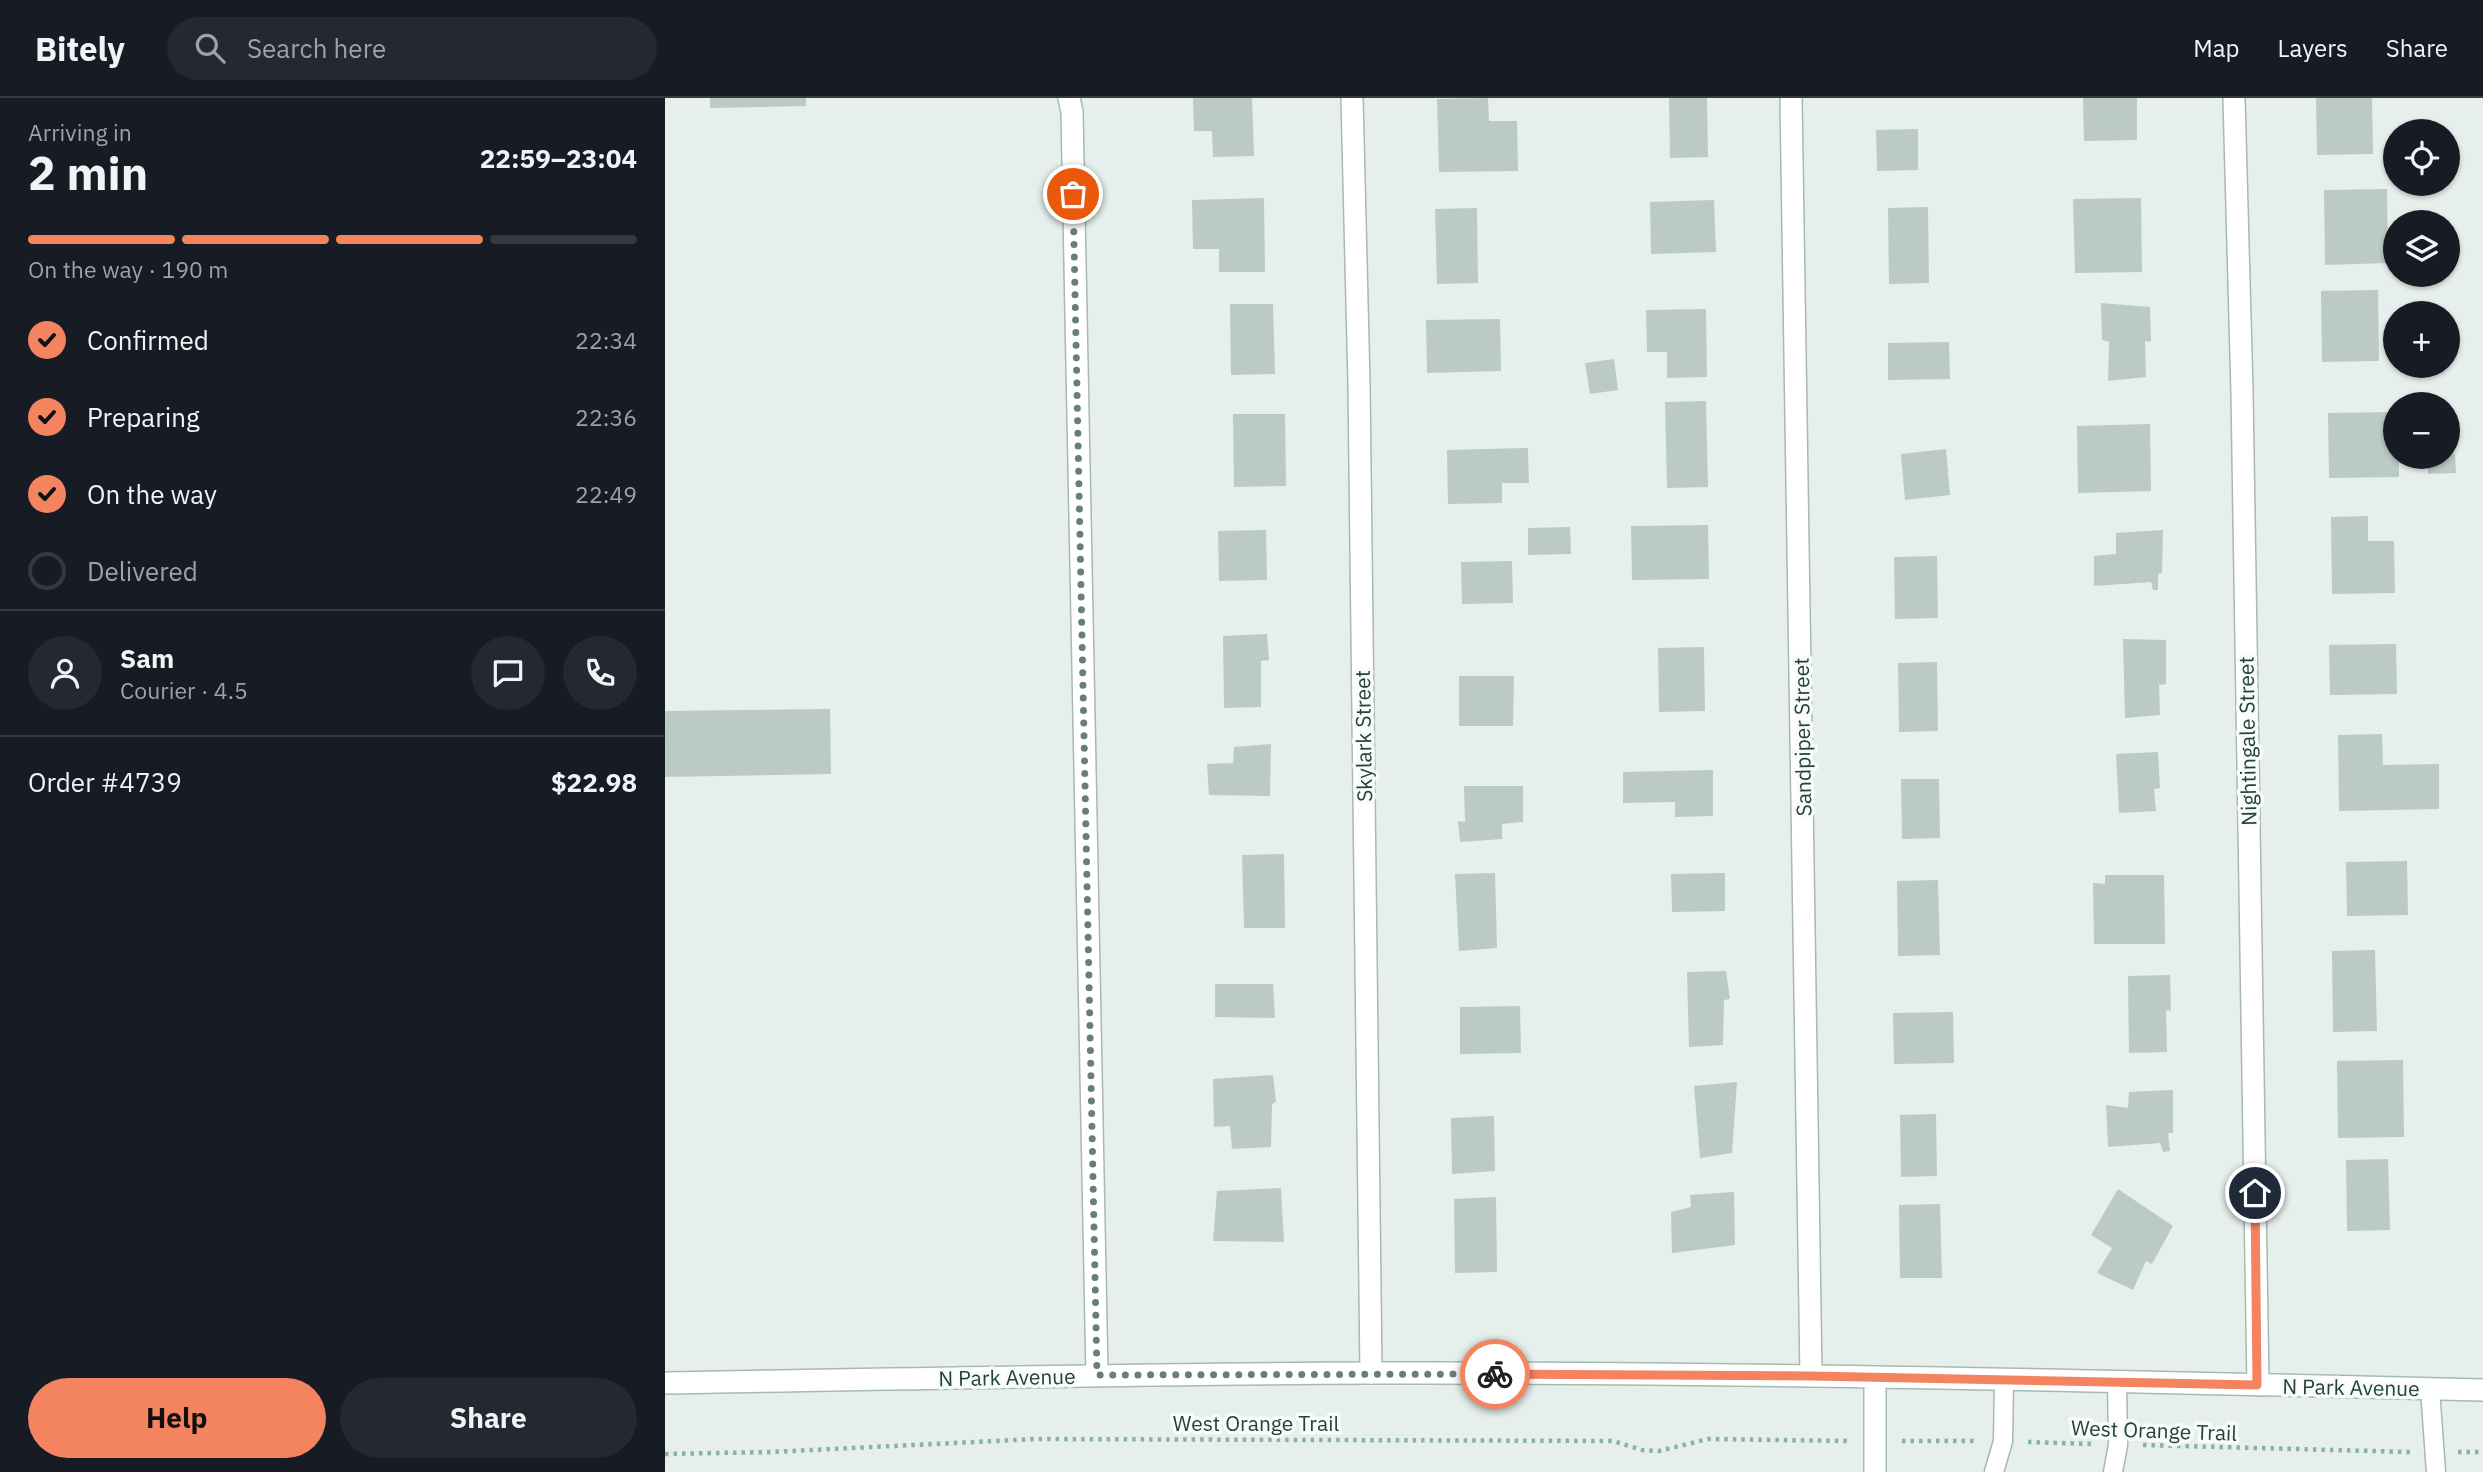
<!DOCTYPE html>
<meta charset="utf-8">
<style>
:root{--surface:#171b24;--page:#242831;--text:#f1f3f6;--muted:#9ea1a6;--line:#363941;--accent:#f4845f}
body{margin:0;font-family:"IBM Plex Sans",sans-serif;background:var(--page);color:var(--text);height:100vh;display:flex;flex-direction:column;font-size:26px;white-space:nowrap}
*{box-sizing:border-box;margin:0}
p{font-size:23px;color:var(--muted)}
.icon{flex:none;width:38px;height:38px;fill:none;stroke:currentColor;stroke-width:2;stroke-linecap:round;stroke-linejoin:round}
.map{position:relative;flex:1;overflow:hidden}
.sheet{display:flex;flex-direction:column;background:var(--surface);width:665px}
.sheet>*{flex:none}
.controls{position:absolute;left:1718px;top:21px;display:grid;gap:14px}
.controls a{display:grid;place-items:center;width:77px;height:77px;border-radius:50%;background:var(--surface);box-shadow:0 2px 5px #0004;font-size:35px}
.pin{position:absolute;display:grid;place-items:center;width:60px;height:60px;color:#fff;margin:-30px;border:4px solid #fff;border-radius:50%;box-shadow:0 2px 7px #0007}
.courier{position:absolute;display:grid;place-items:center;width:70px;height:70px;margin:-35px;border:5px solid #f4845f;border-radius:50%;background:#fff;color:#222;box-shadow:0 2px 9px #0007}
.headline em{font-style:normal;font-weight:700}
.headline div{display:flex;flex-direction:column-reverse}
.headline{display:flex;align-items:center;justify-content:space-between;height:119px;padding:0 28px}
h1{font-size:46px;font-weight:700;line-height:52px}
.bar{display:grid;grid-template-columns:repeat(4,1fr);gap:10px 7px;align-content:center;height:84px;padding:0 28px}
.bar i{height:9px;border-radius:5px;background:var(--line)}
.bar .active{background:var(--accent)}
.bar p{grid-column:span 4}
.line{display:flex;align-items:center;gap:18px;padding:0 28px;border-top:2px solid var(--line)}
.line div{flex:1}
.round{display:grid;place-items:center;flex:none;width:74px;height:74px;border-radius:37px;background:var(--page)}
ol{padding:0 28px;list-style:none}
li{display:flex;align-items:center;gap:21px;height:77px}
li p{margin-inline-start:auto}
li .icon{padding:7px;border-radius:50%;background:var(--accent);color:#111;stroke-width:4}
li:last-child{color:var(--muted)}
li i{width:38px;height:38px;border:4px solid var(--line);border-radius:50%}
.button{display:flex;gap:14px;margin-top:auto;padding:14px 28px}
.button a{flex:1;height:80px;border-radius:42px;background:var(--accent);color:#111;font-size:28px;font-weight:700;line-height:80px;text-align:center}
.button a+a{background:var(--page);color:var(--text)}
header{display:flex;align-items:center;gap:42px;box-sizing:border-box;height:98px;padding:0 35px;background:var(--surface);border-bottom:2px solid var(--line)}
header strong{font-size:33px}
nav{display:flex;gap:38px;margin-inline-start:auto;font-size:24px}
.search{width:490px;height:63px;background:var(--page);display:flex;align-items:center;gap:18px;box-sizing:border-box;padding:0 24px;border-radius:38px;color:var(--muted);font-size:26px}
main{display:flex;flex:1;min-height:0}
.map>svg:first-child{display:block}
.building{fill:#bbcac4}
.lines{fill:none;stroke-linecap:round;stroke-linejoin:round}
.lane-casing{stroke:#a8b8b2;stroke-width:21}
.street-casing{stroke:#a8b8b2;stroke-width:24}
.secondary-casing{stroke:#a4bbb3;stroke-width:24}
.path{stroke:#86b3a5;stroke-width:4.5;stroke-dasharray:3.5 5;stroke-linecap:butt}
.lane{stroke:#fff;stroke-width:18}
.street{stroke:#fff;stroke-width:21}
.secondary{stroke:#fff;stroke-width:21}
.done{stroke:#687f78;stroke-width:7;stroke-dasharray:0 12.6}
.route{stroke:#f4845f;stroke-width:9}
.labels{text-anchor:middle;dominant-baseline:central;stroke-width:7;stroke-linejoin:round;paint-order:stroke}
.street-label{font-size:21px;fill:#24423a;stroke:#f7fbf9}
</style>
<header>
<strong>Bitely</strong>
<div class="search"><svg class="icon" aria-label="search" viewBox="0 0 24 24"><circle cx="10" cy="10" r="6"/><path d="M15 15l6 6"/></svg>Search here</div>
<nav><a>Map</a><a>Layers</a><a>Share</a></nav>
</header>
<main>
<section class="sheet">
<div class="headline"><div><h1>2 min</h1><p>Arriving in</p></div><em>22:59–23:04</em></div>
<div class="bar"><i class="active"></i><i class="active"></i><i class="active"></i><i></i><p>On the way · 190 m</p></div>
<ol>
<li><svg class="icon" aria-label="check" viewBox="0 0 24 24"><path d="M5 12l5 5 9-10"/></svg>Confirmed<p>22:34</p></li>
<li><svg class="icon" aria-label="check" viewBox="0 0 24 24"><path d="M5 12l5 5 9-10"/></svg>Preparing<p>22:36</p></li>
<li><svg class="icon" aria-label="check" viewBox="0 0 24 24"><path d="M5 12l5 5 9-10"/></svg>On the way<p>22:49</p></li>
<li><i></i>Delivered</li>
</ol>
<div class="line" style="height:126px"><a class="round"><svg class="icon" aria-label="person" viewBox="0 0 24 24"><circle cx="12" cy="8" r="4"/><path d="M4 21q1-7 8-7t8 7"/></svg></a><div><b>Sam</b><p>Courier · 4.5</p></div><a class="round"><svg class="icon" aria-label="chat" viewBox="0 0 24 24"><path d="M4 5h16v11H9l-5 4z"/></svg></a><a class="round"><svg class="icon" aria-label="phone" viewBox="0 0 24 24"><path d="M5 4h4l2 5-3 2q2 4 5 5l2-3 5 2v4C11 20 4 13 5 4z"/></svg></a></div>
<div class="line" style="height:91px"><div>Order #4739</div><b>$22.98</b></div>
<div class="button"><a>Help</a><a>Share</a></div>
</section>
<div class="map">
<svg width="1818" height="1374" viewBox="0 0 1818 1374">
<rect width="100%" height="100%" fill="#e6efeb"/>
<path class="building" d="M45,0H141V8L45,10Z
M528,0H587L589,58L548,59L547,33H529Z
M823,0L824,23H852L853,73L774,74L772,1Z
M1004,0H1042L1043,59L1005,60Z
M1418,0H1472V42L1419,43Z
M1651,0H1707L1708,56L1652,57Z
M1253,31V72L1212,73L1211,32Z
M1722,91L1723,165L1660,167L1659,92Z
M599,100L600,174H554V151H528L527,102Z
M1476,100L1477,174L1410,175L1408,101Z
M1049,102L1051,154L986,156L985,104Z
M1263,109L1264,185L1224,186L1223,110Z
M812,110L813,185L772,186L770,111Z
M1713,192L1714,263L1657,264L1656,193Z
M1436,205L1485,209L1486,244L1480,243L1481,279L1443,283L1444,244L1437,242Z
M565,206H608L610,276L566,277Z
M1041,211L1042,279L1002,280V254H982L981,212Z
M835,221L836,273L762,275L761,222Z
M1284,244L1285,281L1223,282V245Z
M949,261L953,292L925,296L920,265Z
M1041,303L1043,389L1002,390L1000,304Z
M1731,314V359H1734V379L1664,380L1663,315Z
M568,316H620L621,388L569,389Z
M1485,326L1486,393L1413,395L1412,328Z
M863,350L864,385H837V405L783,406L782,352Z
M1281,351L1285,397L1240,402L1236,356Z
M1790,356L1791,375L1763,376L1762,359Z
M1703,418V443H1729L1730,495L1667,496L1666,419Z
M1043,427L1044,481L967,482L966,428Z
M905,429L906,456L863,457V430Z
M601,432L602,482L554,483L553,433Z
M1498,432L1497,475L1493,476V492H1488L1486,484L1429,488V458L1451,456V435Z
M1272,458L1273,520L1230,521L1229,459Z
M847,463L848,505L797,506L796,464Z
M602,536L604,562L596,563V609L559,610L558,538Z
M1458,541L1501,542V586L1494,587L1495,617L1460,620Z
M1731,546L1732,596L1665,597L1664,547Z
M1039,549L1040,613L994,614L993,550Z
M1272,564L1273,633L1234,634L1233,565Z
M794,578H849L848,628H794Z
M165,611L166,676L0,679V613Z
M1717,636L1718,667L1774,666V711L1674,713L1673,637Z
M606,646L605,698L544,697L542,666L568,665L569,649Z
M1493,654L1495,690L1489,691L1491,713L1454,715L1451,656Z
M1048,672V718L1010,719V704L958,705V674Z
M1236,681H1274L1275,740L1237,741Z
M799,688H858V724L837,726V741L795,744L793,723L800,724Z
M619,756L620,830H579L577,757Z
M1742,763L1743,817L1682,818L1681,764Z
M830,775L832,850L794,853L790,776Z
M1060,775V813L1007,814L1006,776Z
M1440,777H1499L1500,846H1429L1428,785L1440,786Z
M1273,782L1275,857L1233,858L1232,783Z
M1710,852L1712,933L1668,934L1667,853Z
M1061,873L1065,901L1059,902L1058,947L1024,949L1022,874Z
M1505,877L1506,913L1501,912L1502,954L1464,955L1463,878Z
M550,886H608L610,920L550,919Z
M855,908L856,955L795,956V909Z
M1288,914L1289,965L1229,966L1228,915Z
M1738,962L1739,1039L1673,1040L1672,963Z
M608,977L611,1004L607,1006L606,1049L567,1051L565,1028L549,1029L548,981Z
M1072,984L1067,1055L1035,1060L1029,988Z
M1508,992V1035H1503L1505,1053L1498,1054L1495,1045L1443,1049L1441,1007L1463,1010L1464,994Z
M1271,1016L1272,1078L1236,1079L1235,1017Z
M829,1018L830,1073L787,1076L786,1020Z
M1723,1061L1725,1132L1682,1133L1681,1062Z
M616,1090L619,1144L548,1143L552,1093Z
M1453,1091L1508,1128L1487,1166L1481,1163L1468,1192L1432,1175L1447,1150L1426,1137Z
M1069,1094L1070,1147L1007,1155L1006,1114L1026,1109L1025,1097Z
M831,1099L832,1174L790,1175L789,1101Z
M1275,1106L1277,1180H1235L1234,1107Z"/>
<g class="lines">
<defs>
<path id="lane" d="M1765,1291L1771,1374
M1329,1374L1338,1343L1339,1282
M1448,1374L1453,1347L1452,1284"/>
<path id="street" d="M404,0L407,14L432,1277
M687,0L694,286L706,1275
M1126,0L1146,1278
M1569,0L1577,294L1593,1287"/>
<path id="secondary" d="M1210,1279V1374
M0,1285C234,1281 469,1276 703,1275C1075,1274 1447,1283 1818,1292"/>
</defs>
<use href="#lane" class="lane-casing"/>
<use href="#street" class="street-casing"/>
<use href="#secondary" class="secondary-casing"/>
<path class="path" d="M1237,1343H1312
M1363,1344L1427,1346
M1478,1347L1746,1354
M1793,1354H1818
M0,1356L105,1354L370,1341L948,1343L977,1352L994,1353L1043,1341L1183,1343"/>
<use href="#lane" class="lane"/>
<use href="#street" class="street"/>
<use href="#secondary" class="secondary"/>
</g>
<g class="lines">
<path class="done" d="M408,96L432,1277L830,1276"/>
<path class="route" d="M830,1276L1146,1278L1592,1287L1590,1095"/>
</g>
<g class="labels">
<g class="street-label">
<text transform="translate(698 638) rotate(-91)">Skylark Street</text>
<text transform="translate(1137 639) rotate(-91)">Sandpiper Street</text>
<text transform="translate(1582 643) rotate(-91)">Nightingale Street</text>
<text transform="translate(342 1279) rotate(-1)">N Park Avenue</text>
<text transform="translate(1686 1289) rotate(1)">N Park Avenue</text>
<text x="591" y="1325">West Orange Trail</text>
<text transform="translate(1489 1332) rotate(2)">West Orange Trail</text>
</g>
</g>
</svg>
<div class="controls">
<a><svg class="icon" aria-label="locate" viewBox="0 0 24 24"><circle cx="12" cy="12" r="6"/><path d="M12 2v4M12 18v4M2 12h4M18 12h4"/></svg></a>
<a><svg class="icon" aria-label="layers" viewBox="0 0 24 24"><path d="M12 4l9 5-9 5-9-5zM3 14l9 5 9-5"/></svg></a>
<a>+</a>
<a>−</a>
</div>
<div class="pin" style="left:408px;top:96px;background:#ea580c"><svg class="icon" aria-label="bag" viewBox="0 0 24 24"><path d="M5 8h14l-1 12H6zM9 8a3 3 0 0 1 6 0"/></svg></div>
<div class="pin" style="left:1590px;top:1095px;background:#1f2937"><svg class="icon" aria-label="home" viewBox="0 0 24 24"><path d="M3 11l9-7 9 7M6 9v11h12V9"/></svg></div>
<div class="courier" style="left:830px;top:1276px"><svg class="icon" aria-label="bike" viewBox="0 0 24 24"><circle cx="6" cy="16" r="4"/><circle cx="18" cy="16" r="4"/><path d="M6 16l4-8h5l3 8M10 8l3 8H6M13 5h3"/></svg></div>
</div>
</main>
